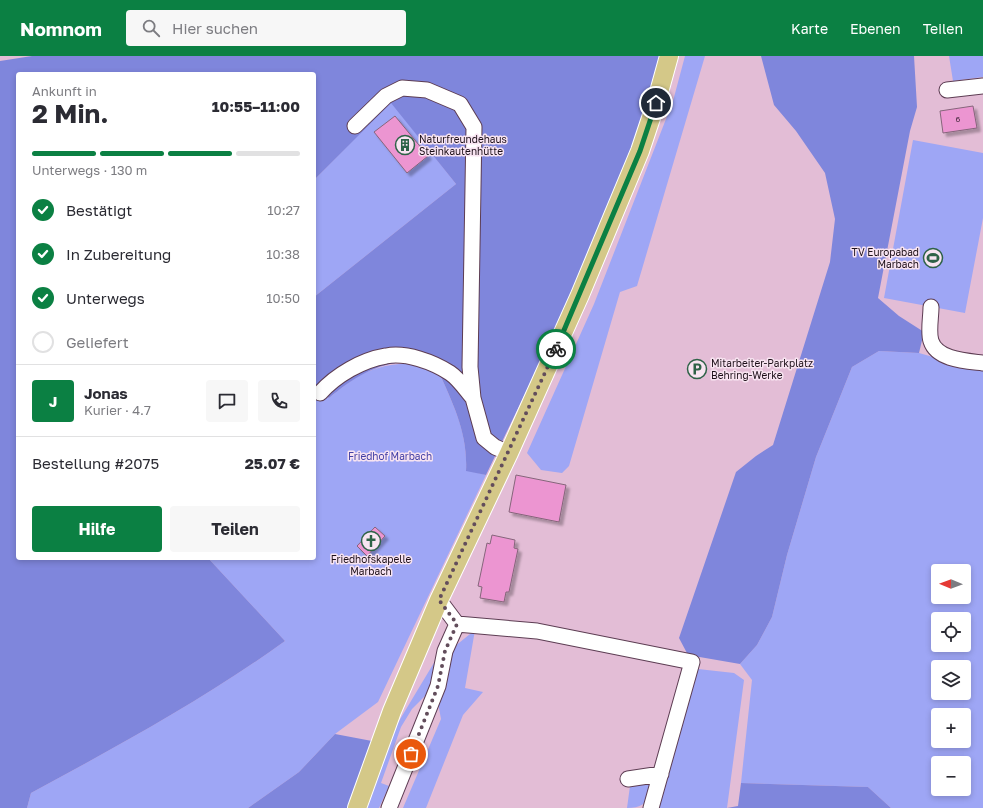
<!DOCTYPE html>
<html lang="de">
<meta charset="utf-8">
<style>
:root{--surface:#fff;--page:#f7f7f7;--text:#2b2b33;--muted:#7c7c81;--line:#e1e1e2;--accent:#0b8043}
body{margin:0;font-family:"Golos Text",sans-serif;background:var(--page);color:var(--text);height:100vh;display:flex;flex-direction:column;font-size:15px;white-space:nowrap}
*{box-sizing:border-box;margin:0}
p{font-size:13px;color:var(--muted)}
.icon{flex:none;width:22px;height:22px;fill:none;stroke:currentColor;stroke-width:2;stroke-linecap:round;stroke-linejoin:round}
.map{position:relative;flex:1;overflow:hidden}
.details{position:absolute;left:16px;top:16px;width:300px;height:488px;display:flex;flex-direction:column;background:var(--surface);border-radius:4px;box-shadow:0 2px 6px #0003}
.details>*{flex:none}
.needle{width:26px;rotate:271deg}
.tools{position:absolute;left:931px;top:508px;display:grid;gap:8px}
.tools a{display:grid;place-items:center;width:40px;height:40px;border-radius:4px;background:var(--surface);box-shadow:0 2px 6px #0003;font-size:20px}
.pin{position:absolute;display:grid;place-items:center;width:34px;height:34px;color:#fff;margin:-17px;border:2px solid #fff;border-radius:50%;box-shadow:0 1px 4px #0007}
.courier{position:absolute;display:grid;place-items:center;width:40px;height:40px;margin:-20px;border:3px solid #0b8043;border-radius:50%;background:#fff;color:#222;box-shadow:0 1px 5px #0007}
.head em{font-style:normal;font-weight:700}
.head div{display:flex;flex-direction:column-reverse}
.head{display:flex;align-items:center;justify-content:space-between;height:68px;padding:0 16px}
h1{font-size:26px;font-weight:700;line-height:30px}
.bar{display:grid;grid-template-columns:repeat(4,1fr);gap:6px 4px;align-content:center;height:48px;padding:0 16px}
.bar i{height:5px;border-radius:3px;background:var(--line)}
.bar .active{background:var(--accent)}
.bar p{grid-column:span 4}
.line{display:flex;align-items:center;gap:10px;padding:0 16px;border-top:1px solid var(--line)}
.line div{flex:1}
.round{display:grid;place-items:center;flex:none;width:42px;height:42px;border-radius:4px;background:var(--page)}
ol{padding:0 16px;list-style:none}
li{display:flex;align-items:center;gap:12px;height:44px}
li p{margin-inline-start:auto}
li .icon{padding:4px;border-radius:50%;background:var(--accent);color:#fff;stroke-width:4}
li:last-child{color:var(--muted)}
li i{width:22px;height:22px;border:2px solid var(--line);border-radius:50%}
.cta{display:flex;gap:8px;margin-top:auto;padding:8px 16px}
.cta a{flex:1;height:46px;border-radius:4px;background:var(--accent);color:#fff;font-size:16px;font-weight:700;line-height:46px;text-align:center}
.cta a+a{background:var(--page);color:var(--text)}
header{display:flex;align-items:center;gap:24px;box-sizing:border-box;height:56px;padding:0 20px;background:var(--accent);color:#fff}
header strong{font-size:19px}
nav{display:flex;gap:22px;margin-inline-start:auto;font-size:14px}
.search{width:280px;height:36px;background:var(--page);display:flex;align-items:center;gap:10px;box-sizing:border-box;padding:0 14px;border-radius:4px;color:var(--muted);font-size:15px}
.map>svg:first-child{display:block}
.green{fill:#9ea6f5;fill-rule:evenodd}
.forest{fill:#7f86dc}
.building{fill:#ec95d1;stroke:#86657b;filter:url(#shadow)}
.lines{fill:none;stroke-linecap:round;stroke-linejoin:round}
.minor-casing{stroke:#5d3d53;stroke-width:17}
.major-casing{stroke:#fff;stroke-width:20}
.minor{stroke:#fff;stroke-width:15}
.major{stroke:#d4c888;stroke-width:18}
.done{stroke:#624d5b;stroke-width:4;stroke-dasharray:0 7.2}
.route{stroke:#0b8043;stroke-width:5}
.labels{text-anchor:middle;dominant-baseline:central;stroke-width:3;stroke-linejoin:round;paint-order:stroke}
.number-label{font-size:8px;fill:#513147}
.poi-label{font-size:10px;fill:#1d1019;stroke:#f8e4f1;text-anchor:start}
.park-label{font-size:10px;fill:#4441a6;stroke:#f8e4f1}
</style>
<header>
<strong>Nomnom</strong>
<div class="search"><svg class="icon" aria-label="search" viewBox="0 0 24 24"><circle cx="10" cy="10" r="6"/><path d="M15 15l6 6"/></svg>Hier suchen</div>
<nav><a>Karte</a><a>Ebenen</a><a>Teilen</a></nav>
</header>
<div class="map">
<svg width="983" height="752" viewBox="0 0 983 752">
<defs>
<filter id="shadow"><feDropShadow dx="3.5" dy="3.5" stdDeviation="1" flood-color="#0004"/></filter>
</defs>
<rect width="100%" height="100%" fill="#e3bdd6"/>
<path class="green" d="M685,0H705L637,230L620,236L569,410L562,417L541,414L527,397L594,248L673,45Z
M949,0H983V21L953,25Z
M391,46L456,128L314,241V124Z
M913,84L983,97V162L965,257L884,242Z
M879,295L919,297L940,303L983,312V752H891L868,731L741,727L752,624L740,608L757,589L772,561L787,499L816,401L852,311ZM938,515H964V541H938ZM938,563H964V589H938ZM938,611H964V637H938ZM938,659H964V685H938ZM938,707H964V733H938Z
M418,307L438,314C453,348 468,377 466,414L486,419L378,646L335,678L299,716L248,752H27L31,737C118,690 205,643 285,585L208,502H314V333L329,342C362,315 376,308 418,307Z
M475,574L465,632L483,636L463,659L426,752H403L441,663L438,647L449,595Z
M441,595L435,630L412,653L401,671L381,727L389,730L379,752H365L384,690Z
M698,613L734,617L744,624L727,752H657Z
M638,728L649,729L652,734C648,748 640,752 627,752L630,730Z"/>
<path class="forest" d="M32,0H665L600,182L486,419L466,415C468,377 453,348 438,314C432,312 425,308 418,307C383,302 354,321 329,342L314,333V241L456,128L391,47L314,124V18H18V502H208L285,585C205,643 118,690 31,737L27,752H0V5Z
M761,0H914L917,51L910,75L878,242L899,260L924,276L919,297L879,295L852,311L816,401L787,499L772,561L757,589L740,608L688,599L679,582L736,416L756,400L773,389L830,206L835,163L825,117L796,75L774,49Z
M335,678L372,685L351,752H248L299,716Z
M741,727L868,731L891,752H727L738,750Z"/>
<path class="building" d="M973,50L977,72L943,77L940,55Z
M395,60L428,100L407,117L374,76Z
M516,419L566,429L559,466L509,456Z
M375,471L385,480L367,500L357,490Z
M492,479L515,484L514,492L518,493L509,536H506L504,546L480,542L482,531L478,530L481,516L487,487L490,488Z"/>
<g class="lines">
<defs>
<path id="minor" d="M947,34L983,30
M355,70L386,40L402,32L427,34L460,48L474,71L470,311L473,342L484,382L495,391L509,397
M931,251C931,261 928,276 931,285C937,304 967,305 983,307
M320,337C336,319 362,304 386,300C406,296 433,306 450,317C459,323 466,334 473,342
M439,544L457,568L537,575L692,606L651,752
M628,723L661,718
M389,752L438,630L445,595L457,568"/>
<path id="major" d="M357,752L392,655L439,544L509,397L580,239L640,95L656,47L669,0"/>
</defs>
<use href="#minor" class="minor-casing"/>
<use href="#major" class="major-casing"/>
<use href="#minor" class="minor"/>
<use href="#major" class="major"/>
</g>
<g class="lines">
<path class="done" d="M411,698L438,630L445,595L457,568L439,544L556,293"/>
<path class="route" d="M556,293L640,95L656,47"/>
</g>
<defs>
<symbol id="building-ring" viewBox="-11 -11 22 22"><circle r="9.5" fill="#f8e4f1" stroke="#2e6247" stroke-width="1.5"/><path d="M-4-6H4V6H1V3H-1V6H-4ZM-2.5-4.3h1.7v1.8h-1.7ZM.8-4.3h1.7v1.8H.8ZM-2.5-1h1.7V.8h-1.7ZM.8-1h1.7V.8H.8Z" fill="#2e6247"/></symbol>
<symbol id="stadium-ring" viewBox="-11 -11 22 22"><circle r="9.5" fill="#f8e4f1" stroke="#2e6247" stroke-width="1.5"/><path d="M0-5a6.5 5 0 1 0 0 10a6.5 5 0 1 0 0-10ZM-3.5-1.8h7v3.6h-7Z" fill="#2e6247"/></symbol>
<symbol id="parking-ring" viewBox="-11 -11 22 22"><circle r="9.5" fill="#f8e4f1" stroke="#2e6247" stroke-width="1.5"/><path d="M-3.5-5.5H1a3.5 3.5 0 0 1 0 7H-1V5.5H-3.5ZM-1-3.4V-.6H.8a1.4 1.4 0 0 0 0-2.8Z" fill="#2e6247"/></symbol>
<symbol id="church-ring" viewBox="-11 -11 22 22"><circle r="9.5" fill="#f8e4f1" stroke="#2e6247" stroke-width="1.5"/><path d="M-1.2-6h2.4v3.5h3.3v2.4h-3.3V6h-2.4V-.1h-3.3v-2.4h3.3Z" fill="#2e6247"/></symbol>
</defs>
<g fill-rule="evenodd">
<use href="#building-ring" x="394" y="78" width="22" height="22"/>
<use href="#stadium-ring" x="922" y="191" width="22" height="22"/>
<use href="#parking-ring" x="686" y="302" width="22" height="22"/>
<use href="#church-ring" x="360" y="474" width="22" height="22"/>
</g>
<g class="labels">
<g class="number-label">
<text x="958" y="63">6</text>
</g>
<g class="poi-label">
<text x="419" y="83">Naturfreundehaus<tspan x="419" dy="12">Steinkautenhütte</tspan></text>
<text x="919" y="196" text-anchor="end">TV Europabad<tspan x="919" dy="12">Marbach</tspan></text>
<text x="711" y="307">Mitarbeiter-Parkplatz<tspan x="711" dy="12">Behring-Werke</tspan></text>
<text x="371" y="503" text-anchor="middle">Friedhofskapelle<tspan x="371" dy="12">Marbach</tspan></text>
</g>
<g class="park-label">
<text x="390" y="400">Friedhof Marbach</text>
</g>
</g>
</svg>
<div class="tools">
<a><svg class="needle" viewBox="-14 -14 28 28"><path d="M0-13l5 13h-10z" fill="#e53935"/><path d="M0 13l5-13h-10z" fill="#7c7c81"/></svg></a>
<a><svg class="icon" aria-label="locate" viewBox="0 0 24 24"><circle cx="12" cy="12" r="6"/><path d="M12 2v4M12 18v4M2 12h4M18 12h4"/></svg></a>
<a><svg class="icon" aria-label="layers" viewBox="0 0 24 24"><path d="M12 4l9 5-9 5-9-5zM3 14l9 5 9-5"/></svg></a>
<a>+</a>
<a>−</a>
</div>
<div class="pin" style="left:411px;top:698px;background:#ea580c"><svg class="icon" aria-label="bag" viewBox="0 0 24 24"><path d="M5 8h14l-1 12H6zM9 8a3 3 0 0 1 6 0"/></svg></div>
<div class="pin" style="left:656px;top:47px;background:#1f2937"><svg class="icon" aria-label="home" viewBox="0 0 24 24"><path d="M3 11l9-7 9 7M6 9v11h12V9"/></svg></div>
<div class="courier" style="left:556px;top:293px"><svg class="icon" aria-label="bike" viewBox="0 0 24 24"><circle cx="6" cy="16" r="4"/><circle cx="18" cy="16" r="4"/><path d="M6 16l4-8h5l3 8M10 8l3 8H6M13 5h3"/></svg></div>
<section class="details">
<div class="head"><div><h1>2 Min.</h1><p>Ankunft in</p></div><em>10:55–11:00</em></div>
<div class="bar"><i class="active"></i><i class="active"></i><i class="active"></i><i></i><p>Unterwegs · 130 m</p></div>
<ol>
<li><svg class="icon" aria-label="check" viewBox="0 0 24 24"><path d="M5 12l5 5 9-10"/></svg>Bestätigt<p>10:27</p></li>
<li><svg class="icon" aria-label="check" viewBox="0 0 24 24"><path d="M5 12l5 5 9-10"/></svg>In Zubereitung<p>10:38</p></li>
<li><svg class="icon" aria-label="check" viewBox="0 0 24 24"><path d="M5 12l5 5 9-10"/></svg>Unterwegs<p>10:50</p></li>
<li><i></i>Geliefert</li>
</ol>
<div class="line" style="height:72px"><b class="round" style="background:var(--accent);color:#fff">J</b><div><b>Jonas</b><p>Kurier · 4.7</p></div><a class="round"><svg class="icon" aria-label="chat" viewBox="0 0 24 24"><path d="M4 5h16v11H9l-5 4z"/></svg></a><a class="round"><svg class="icon" aria-label="phone" viewBox="0 0 24 24"><path d="M5 4h4l2 5-3 2q2 4 5 5l2-3 5 2v4C11 20 4 13 5 4z"/></svg></a></div>
<div class="line" style="height:52px"><div>Bestellung #2075</div><b>25.07 €</b></div>
<div class="cta"><a>Hilfe</a><a>Teilen</a></div>
</section>
</div>
